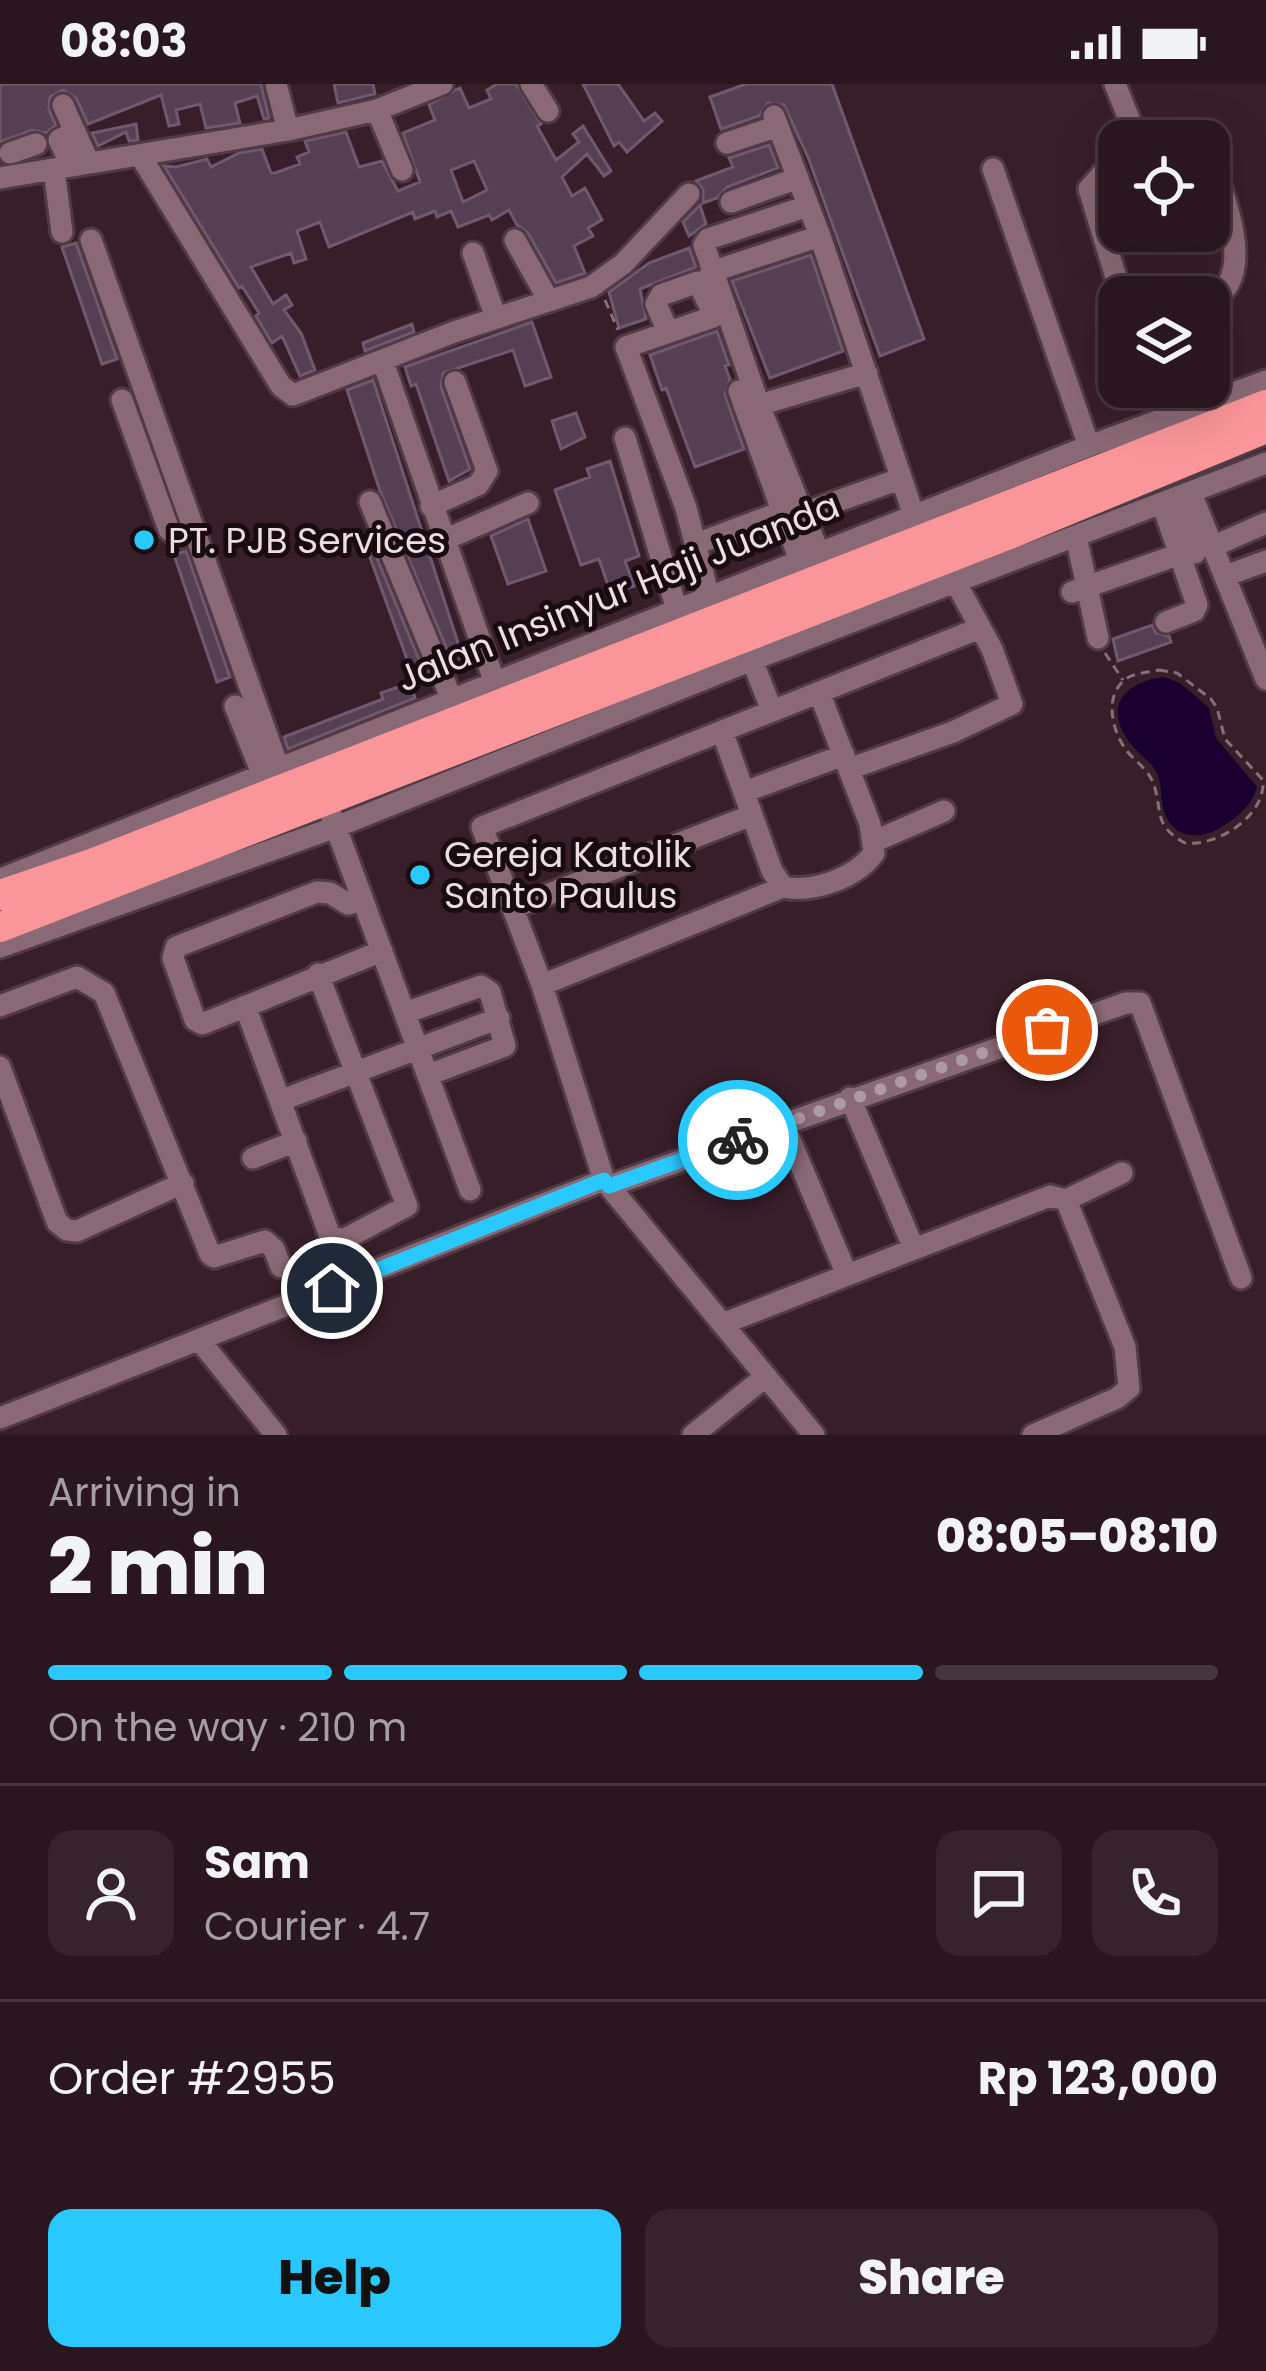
<!DOCTYPE html>
<meta charset="utf-8">
<style>
:root{--surface:#2a161f;--page:#36232c;--text:#f1f3f6;--muted:#a59fa4;--line:#46353d;--accent:#29c8ff}
body{margin:0;font-family:Poppins,sans-serif;background:var(--page);color:var(--text);height:100vh;display:flex;flex-direction:column;font-size:45px;white-space:nowrap}
*{box-sizing:border-box;margin:0}
p{font-size:39px;color:var(--muted)}
.icon{flex:none;width:66px;height:66px;fill:none;stroke:currentColor;stroke-width:2;stroke-linecap:round;stroke-linejoin:round}
.map{position:relative;height:1351px;overflow:hidden}
.details{display:flex;flex-direction:column;background:var(--surface);flex:1}
.details>*{flex:none}
.controls{position:absolute;left:1098px;top:36px;display:grid;gap:24px}
.controls a{display:grid;place-items:center;width:132px;height:132px;border-radius:24px;background:var(--surface);box-shadow:0 12px 48px #0002,0 0 0 3px var(--line);font-size:60px}
.pin{position:absolute;display:grid;place-items:center;width:102px;height:102px;color:#fff;margin:-51px;border:6px solid #fff;border-radius:50%;box-shadow:0 3px 12px #0007}
.courier{position:absolute;display:grid;place-items:center;width:120px;height:120px;margin:-60px;border:9px solid #29c8ff;border-radius:50%;background:#fff;color:#222;box-shadow:0 3px 15px #0007}
.summary em{font-style:normal;font-weight:800}
.summary div{display:flex;flex-direction:column-reverse}
.summary{display:flex;align-items:center;justify-content:space-between;height:204px;padding:0 48px}
h1{font-size:78px;font-weight:800;line-height:90px}
.bar{display:grid;grid-template-columns:repeat(4,1fr);gap:18px 12px;align-content:center;height:144px;padding:0 48px}
.bar i{height:15px;border-radius:9px;background:var(--line)}
.bar .on{background:var(--accent)}
.bar p{grid-column:span 4}
.line{display:flex;align-items:center;gap:30px;padding:0 48px;border-top:3px solid var(--line)}
.line div{flex:1}
.round{display:grid;place-items:center;flex:none;width:126px;height:126px;border-radius:24px;background:var(--page)}
.action{display:flex;gap:24px;margin-top:auto;padding:24px 48px}
.action a{flex:1;height:138px;border-radius:24px;background:var(--accent);color:#111;font-size:48px;font-weight:800;line-height:138px;text-align:center}
.action a+a{background:var(--page);color:var(--text)}
.status{display:flex;justify-content:space-between;align-items:center;height:84px;padding:0 60px;background:var(--surface);direction:ltr}
.status svg{height:33px;fill:currentColor}
.map>svg:first-child{display:block}
.water{fill:#190031}
.building{fill:#543f53;stroke:#70596e;stroke-width:3;fill-rule:evenodd}
.lines{fill:none;stroke-linecap:round;stroke-linejoin:round}
.minor-casing{stroke:#503a44;stroke-width:27}
.highway-casing{stroke:#503a44;stroke-width:36}
.path{stroke:#866f78;stroke-width:3;stroke-dasharray:9 6;stroke-linecap:butt}
.minor{stroke:#896975;stroke-width:21}
.highway{stroke:#fa9699;stroke-width:30}
.done{stroke:#ae9aa2;stroke-width:12;stroke-dasharray:0 21.6}
.route{stroke:#29c8ff;stroke-width:15}
.poi-dot{fill:#29c8ff;stroke:#180c11;stroke-width:4.5}
.labels{text-anchor:middle;dominant-baseline:central;stroke-width:10;stroke-linejoin:round;paint-order:stroke}
.poi-label{font-size:36px;fill:#eedce3;stroke:#180c11;text-anchor:start}
.street-label{font-size:36px;fill:#eedce3;stroke:#180c11}
</style>
<div class="status"><b>08:03</b><svg viewBox="0 0 49 12"><path d="M0 12V9h3v3zM5 12V6h3v6zM10 12V3h3v9zM15 12V0h3v12zM26 1h20v11H26zM47 4h2v5h-2z"/></svg></div>
<div class="map">
<svg width="1266" height="1351" viewBox="0 0 1266 1351">
<rect width="100%" height="100%" fill="#381e29"/>
<path class="water" d="M1164,593L1180,599L1209,624L1216,654L1257,703C1253,719 1241,730 1228,739C1206,754 1178,760 1165,730C1159,714 1164,699 1154,684C1148,676 1140,671 1134,664C1102,626 1120,599 1164,593Z"/>
<path class="building" d="M0,0H261L269,34L264,35L257,12L235,19L240,39L206,44L200,20L176,26L179,40L169,42L161,11L88,40L76,14L63,6L50,13L49,26L56,41L46,49L32,46L0,58Z
M334,0H373L375,10L338,19Z
M497,0H516L541,40L537,42L556,76L579,58L573,50L583,42L611,87L604,92L587,70L562,93L572,112L585,104L602,136L588,144L593,152L574,162L585,189L556,199L528,149L517,141L509,126L492,136L489,131L458,143L451,127L437,133L435,127L415,135L413,128L329,163L320,138L297,147L306,175L294,179L291,169L251,183L273,220L286,211L292,221L284,226L301,249L315,286L300,292L282,252L272,259L256,232L259,229L242,202L239,204L164,82L176,83L207,75L211,83L239,69L262,65L271,89H275L300,80L297,73L309,68L305,57L346,48L359,83L382,77L398,107L420,98L403,49L435,36L429,21L455,6L460,4L469,24L491,15L487,6ZM474,77L487,106L463,118L451,86Z
M583,0H618L644,37L655,29L662,37L627,68L619,58L614,62Z
M746,0H832L924,255L880,272L808,73L784,21L768,19L759,32L721,45L710,13Z
M136,40L138,56L129,57L126,48L98,62L92,49Z
M769,61L778,84L727,103L717,114L703,119V105L696,97L733,83L729,74Z
M700,121L706,140L689,152L683,138Z
M76,159L117,275L102,280L62,163Z
M689,164L696,183L640,205L646,235L619,244L609,208L649,179Z
M811,171L843,267L770,294L732,197Z
M532,238L551,293L525,302L513,266L443,289L441,303L470,385L449,397L416,300L411,302L405,283Z
M412,240L414,248L365,267L363,259Z
M717,247L729,281L725,282L730,295L725,311L744,365L695,383L666,304L662,306L650,271Z
M373,296L459,562L465,560L474,583L457,589L380,407L347,306Z
M576,329L585,353L561,365L552,337Z
M610,377L639,472L625,477L634,502L611,510L599,475L581,481L555,406L590,393L587,385Z
M528,435L546,487L508,500L491,452Z
M186,467L230,593L217,598L174,471Z
M374,467L428,597L416,600L368,468Z
M1152,541L1156,549L1169,552L1171,558L1118,577L1113,555Z
M410,599L415,614L288,665L284,653L383,615L381,609Z"/>
<g class="lines">
<defs>
<path id="minor" d="M276,0L288,46
M531,0L548,27
M1115,0L1138,57
M63,21L88,77
M377,26L402,86
M774,32L820,152L914,432
M1172,57L1194,52L1201,57
M727,59L778,42
M10,69L36,60
M140,71L281,302L293,311L454,248L591,203L623,180L689,110
M1209,72C1224,109 1259,197 1209,216
M71,81L59,56L75,48
M1119,81L1104,88L1089,105L1122,213
M54,85L62,148
M993,85L1089,362
M0,94L288,46L377,26L442,0
M731,118L798,94
M808,122L708,155L704,161L759,321L819,469
M91,156L279,685
M515,156L549,217
M473,169L496,234
M711,188L820,152
M668,248L656,220L661,211L698,198L709,221
M383,278L495,599
M739,307L800,477
M122,316L169,446L179,453L195,447
M759,321L867,289
M625,354L677,526
M1191,409L1266,595
M1178,414L1195,469
M370,418L452,616
M1162,419L1197,521L1194,527L1166,538
M431,422L478,401L487,387L455,298
M804,429L900,395
M1076,452L1098,554
M444,456L528,419
M696,460L781,428
M1214,462L1266,439
M1225,492L1266,477
M1072,508L1180,470
M709,513L686,424L626,263L713,233
M752,576L772,627
M235,622L263,692
M722,647L772,787L783,803
M849,685L953,648L1012,620L992,565L956,499
M744,708L844,671
M331,730L470,1106
M875,757L944,727
M1,795L1089,362L1266,297
M363,816L348,820L330,809L317,808L176,863L173,874L195,936L202,940L382,867
M513,824L752,731
M0,863L336,743L752,576L1266,379
M542,901L783,803C813,809 856,794 874,769L870,740L819,608
M0,922L77,893L104,909L210,1170L214,1173L265,1157L274,1165L281,1183
M245,922L330,1152L343,1156L407,1122L318,890
M405,929L481,902L490,908L505,962L428,991
M0,983L57,1138L67,1146L77,1147L183,1099
M850,1014L914,1165
M282,1016L499,934
M783,1039L847,1191
M253,1074L296,1057
M609,1102L1126,919H1140L1241,1194
M722,1240L1050,1112L1066,1116L1122,1089
M200,1257L276,1351
M0,1334L604,1096
M693,1351L765,1293
M814,1351L604,1096L542,901L482,743L980,544
M1033,1351L1117,1314L1129,1304L1125,1263L1066,1116"/>
<path id="highway" d="M0,811L94,779L1266,321
M0,843L1012,449L1266,344"/>
</defs>
<use href="#minor" class="minor-casing"/>
<use href="#highway" class="highway-casing"/>
<path class="path" d="M605,216L618,246
M1105,569L1123,596
M1159,586L1177,589L1211,615L1217,624L1225,655L1263,696C1266,732 1217,763 1185,759C1151,741 1164,724 1152,696C1146,684 1135,677 1127,667C1111,647 1102,606 1131,592C1139,589 1150,588 1159,586Z"/>
<use href="#minor" class="minor"/>
<use href="#highway" class="highway"/>
</g>
<g class="lines">
<path class="done" d="M738,1056L1047,946"/>
<path class="route" d="M332,1204L596,1099L604,1096L609,1102L738,1056"/>
</g>
<g class="poi-dot">
<circle cx="144" cy="456" r="12"/>
<circle cx="420" cy="791" r="12"/>
</g>
<g class="labels">
<g class="poi-label">
<text x="168" y="456">PT. PJB Services</text>
<text x="444" y="770">Gereja Katolik<tspan x="444" dy="41">Santo Paulus</tspan></text>
</g>
<g class="street-label">
<text transform="translate(618 508) rotate(-22)">Jalan Insinyur Haji Juanda</text>
</g>
</g>
</svg>
<div class="controls">
<a><svg class="icon" aria-label="locate" viewBox="0 0 24 24"><circle cx="12" cy="12" r="6"/><path d="M12 2v4M12 18v4M2 12h4M18 12h4"/></svg></a>
<a><svg class="icon" aria-label="layers" viewBox="0 0 24 24"><path d="M12 4l9 5-9 5-9-5zM3 14l9 5 9-5"/></svg></a>
</div>
<div class="pin" style="left:1047px;top:946px;background:#ea580c"><svg class="icon" aria-label="bag" viewBox="0 0 24 24"><path d="M5 8h14l-1 12H6zM9 8a3 3 0 0 1 6 0"/></svg></div>
<div class="pin" style="left:332px;top:1204px;background:#1f2937"><svg class="icon" aria-label="home" viewBox="0 0 24 24"><path d="M3 11l9-7 9 7M6 9v11h12V9"/></svg></div>
<div class="courier" style="left:738px;top:1056px"><svg class="icon" aria-label="bike" viewBox="0 0 24 24"><circle cx="6" cy="16" r="4"/><circle cx="18" cy="16" r="4"/><path d="M6 16l4-8h5l3 8M10 8l3 8H6M13 5h3"/></svg></div>
</div>
<section class="details">
<div class="summary"><div><h1>2 min</h1><p>Arriving in</p></div><em>08:05–08:10</em></div>
<div class="bar"><i class="on"></i><i class="on"></i><i class="on"></i><i></i><p>On the way · 210 m</p></div>
<div class="line" style="height:216px"><a class="round"><svg class="icon" aria-label="person" viewBox="0 0 24 24"><circle cx="12" cy="8" r="4"/><path d="M4 21q1-7 8-7t8 7"/></svg></a><div><b>Sam</b><p>Courier · 4.7</p></div><a class="round"><svg class="icon" aria-label="chat" viewBox="0 0 24 24"><path d="M4 5h16v11H9l-5 4z"/></svg></a><a class="round"><svg class="icon" aria-label="phone" viewBox="0 0 24 24"><path d="M5 4h4l2 5-3 2q2 4 5 5l2-3 5 2v4C11 20 4 13 5 4z"/></svg></a></div>
<div class="line" style="height:156px"><div>Order #2955</div><b>Rp 123,000</b></div>
<div class="action"><a>Help</a><a>Share</a></div>
</section>
